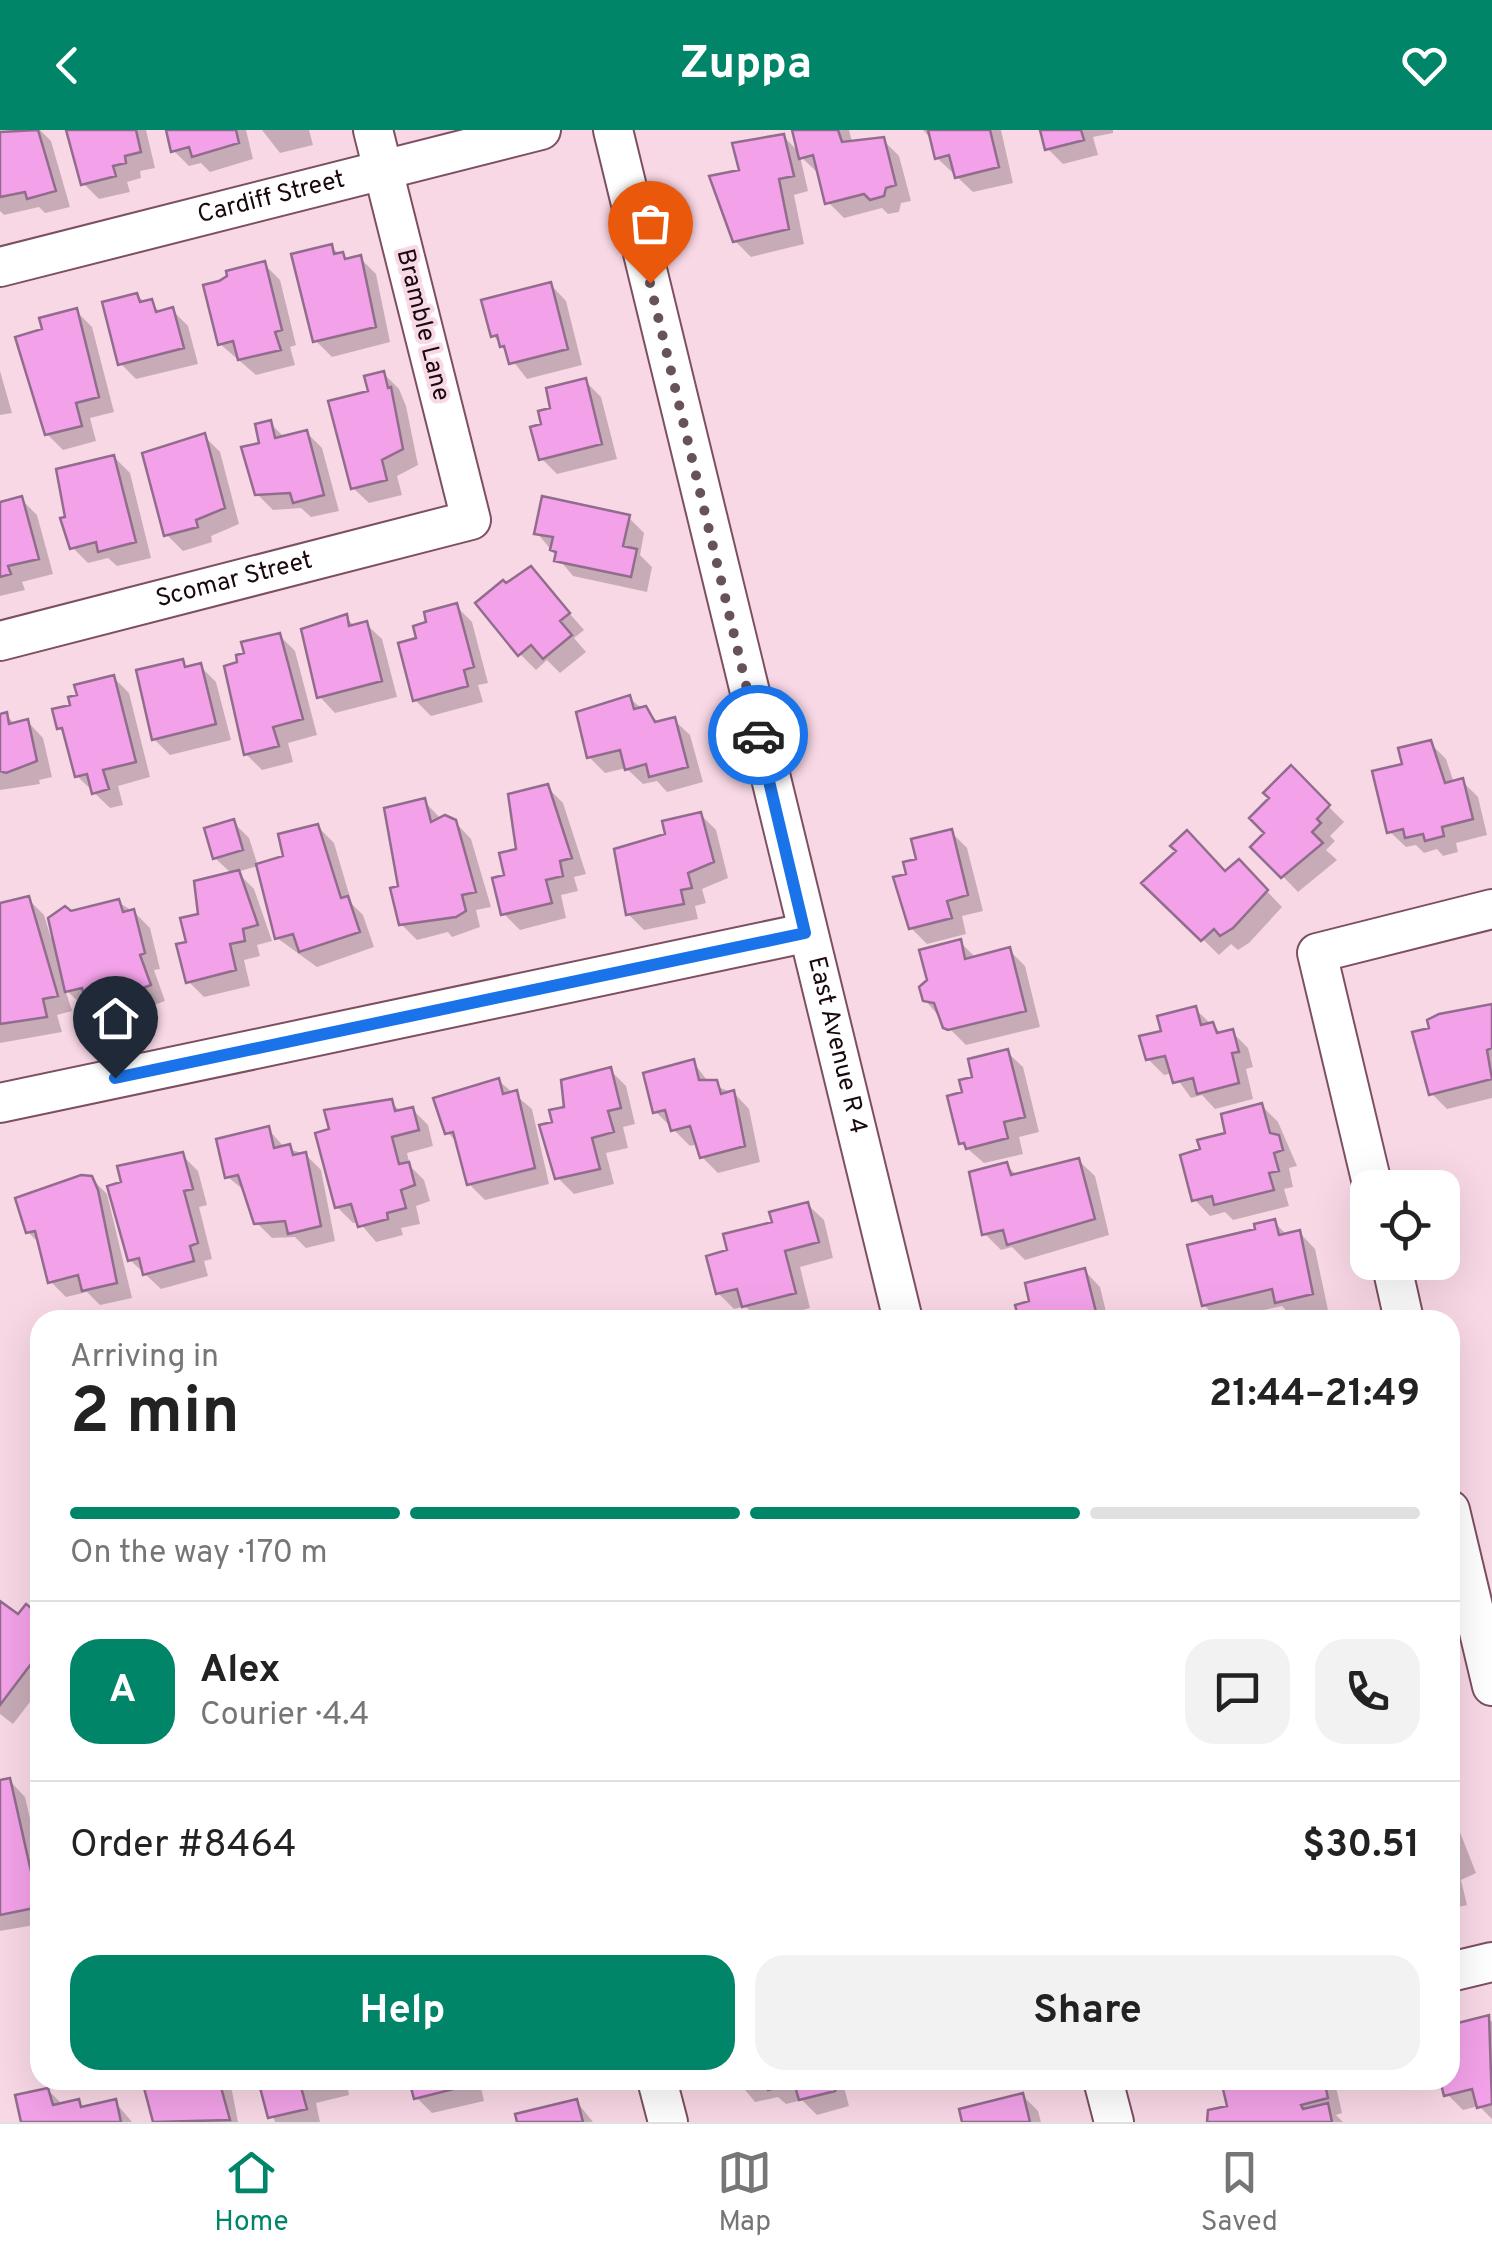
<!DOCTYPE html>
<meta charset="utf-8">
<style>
:root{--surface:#fff;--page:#f2f2f2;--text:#222;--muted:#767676;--line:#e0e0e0;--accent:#008569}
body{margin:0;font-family:Overpass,sans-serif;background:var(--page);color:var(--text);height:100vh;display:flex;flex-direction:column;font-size:38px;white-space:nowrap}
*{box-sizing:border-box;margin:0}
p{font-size:32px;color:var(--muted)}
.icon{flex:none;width:55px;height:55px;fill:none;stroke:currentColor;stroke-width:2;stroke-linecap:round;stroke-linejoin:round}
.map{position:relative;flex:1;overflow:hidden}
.drawer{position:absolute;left:30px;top:1180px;width:1430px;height:780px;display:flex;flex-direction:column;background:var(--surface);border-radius:30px;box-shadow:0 10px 40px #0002}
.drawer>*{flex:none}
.tools{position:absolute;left:1350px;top:1040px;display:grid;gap:20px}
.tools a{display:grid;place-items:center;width:110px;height:110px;border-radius:20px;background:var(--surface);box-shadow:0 10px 40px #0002;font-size:50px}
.pin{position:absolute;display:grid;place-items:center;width:85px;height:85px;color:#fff;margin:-102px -42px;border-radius:50% 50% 50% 0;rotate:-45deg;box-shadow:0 0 10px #0007}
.pin .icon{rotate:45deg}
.courier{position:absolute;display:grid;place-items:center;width:100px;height:100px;margin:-50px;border:8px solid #1a73e8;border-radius:50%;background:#fff;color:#222;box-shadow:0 2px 12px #0007}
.overview em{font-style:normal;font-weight:700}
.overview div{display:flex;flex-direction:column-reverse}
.overview{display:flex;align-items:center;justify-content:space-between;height:170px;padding:0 40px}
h1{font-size:65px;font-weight:700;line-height:75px}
.bar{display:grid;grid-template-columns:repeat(4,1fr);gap:15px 10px;align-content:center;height:120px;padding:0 40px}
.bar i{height:12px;border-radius:8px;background:var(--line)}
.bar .on{background:var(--accent)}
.bar p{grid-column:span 4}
.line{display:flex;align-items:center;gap:25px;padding:0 40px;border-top:2px solid var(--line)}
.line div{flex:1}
.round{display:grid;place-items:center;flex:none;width:105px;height:105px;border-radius:30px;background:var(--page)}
.action{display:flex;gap:20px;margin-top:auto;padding:20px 40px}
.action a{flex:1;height:115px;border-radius:30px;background:var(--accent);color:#fff;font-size:40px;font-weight:700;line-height:115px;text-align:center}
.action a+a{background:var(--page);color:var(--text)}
header{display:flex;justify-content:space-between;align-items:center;height:130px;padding:0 40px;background:var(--accent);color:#fff;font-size:45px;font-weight:700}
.menu{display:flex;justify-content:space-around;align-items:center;height:140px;border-top:2px solid var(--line);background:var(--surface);font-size:28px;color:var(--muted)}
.menu a{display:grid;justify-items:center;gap:5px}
.menu .on{color:var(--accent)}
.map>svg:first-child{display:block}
.shadow{fill:#0003}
.building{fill:#f3a2e9;stroke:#926c8d;stroke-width:2.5}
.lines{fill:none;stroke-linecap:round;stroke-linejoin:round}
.minor-casing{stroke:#7c4f63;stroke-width:42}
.minor{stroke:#fff;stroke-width:38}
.done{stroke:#67515b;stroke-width:10;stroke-dasharray:0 18}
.route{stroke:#1a73e8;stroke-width:12}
.labels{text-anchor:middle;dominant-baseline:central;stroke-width:8;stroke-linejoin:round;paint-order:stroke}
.street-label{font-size:25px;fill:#190810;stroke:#f9d8e6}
</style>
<header><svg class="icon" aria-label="back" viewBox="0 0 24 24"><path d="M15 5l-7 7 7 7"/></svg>Zuppa<svg class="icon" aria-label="heart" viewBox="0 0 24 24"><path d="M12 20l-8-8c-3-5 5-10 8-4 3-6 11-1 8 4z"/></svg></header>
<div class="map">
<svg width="1492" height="1992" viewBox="0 0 1492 1992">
<rect width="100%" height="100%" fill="#f9d8e6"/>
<path class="shadow" d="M17,0H40L51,11L70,77L45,83L39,77L4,85L0,81V4Z
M69,0H146L155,38L140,41L141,48L127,52L130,62L99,69L83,53Z
M168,0H246L253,29L210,42L201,33L189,36L174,21Z
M262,0H309L313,15L280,23Z
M795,0H849L852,12L883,10L899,26L911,71L901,73L899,82L888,84L882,78L844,88L828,72L818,43L800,26L808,61L794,65L804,114L751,127L735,111L742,42L783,6L801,24Z
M923,0H1001L1013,53L973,62L937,28L933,11Z
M1043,0H1113V3L1093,7L1098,25L1063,34L1048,19Z
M331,117L348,131L360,128L376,144L390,212L332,227L316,211Z
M264,134L280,150L296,215L290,217L295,235L256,245L220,214Z
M551,155L566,171L582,235L527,249L493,205Z
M136,166L163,183L172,180L188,196L198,234L136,249L120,233Z
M76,181L92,197L114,282L90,288L96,311L63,320L47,304L45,201Z
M0,241L12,283L0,285Z
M383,243L399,259L406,276L418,335L397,346L402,365L369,373L353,358L371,263Z
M585,251L601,267L617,329L557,344L541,328L545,296L553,280Z
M270,293L285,308L306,302L322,318L339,381L311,387L301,378L273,380L257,364L262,315Z
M204,306L220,322L239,394L211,406L212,412L183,421L167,405Z
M114,327L130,343L151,428L117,436L108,428L88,433L72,417Z
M21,369L37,385L53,444L22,452L25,460L0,466V374Z
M628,387L644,403L640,425L652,437L647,462L573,446L537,403Z
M531,439L584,500L574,508L586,522L560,543L547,530L536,540L520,524L506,456Z
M456,476L472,492L488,553L478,555L483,572L431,586L415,570L419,510Z
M346,487L355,497L366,494L382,509L397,567L335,583L320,567Z
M279,505L295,521L317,605L288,613L293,632L262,640L246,624L240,534Z
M182,531L189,539L200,536L216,552L231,610L170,625L154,609Z
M113,547L129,563L150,647L118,656L123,675L110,678L77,646L66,605L59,598L73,576Z
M629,568L660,593L674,590L690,605L703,652L667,662L657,651L643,654L626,638L605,643L589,627Z
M6,585L16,595L28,592L43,608L52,647L39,650L40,654L0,660V586Z
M1430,613L1446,629L1454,653L1462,651L1478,667L1487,705L1456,713L1458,722L1443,726L1437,719L1424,723L1416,715L1406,717L1390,702L1405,636Z
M1291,639L1344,692L1330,706L1335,711L1326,720L1337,730L1298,762L1254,717L1268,703L1272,668Z
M547,657L563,673L586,744L574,747L578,761L561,765L566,788L520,800L504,784L507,746Z
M424,671L441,689L455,692L471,709L491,777L476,780L480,797L452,807L448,802L417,810L401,794V757Z
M700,684L716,700L728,748L702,759L706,773L695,776L698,789L644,800L628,784L668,705Z
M233,692L249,708L258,736L237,742L254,759L272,811L257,815L260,826L244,830L250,856L204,867L188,851L189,813L201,785L232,744L215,728Z
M318,697L334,713L352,774L363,785L374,817L317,837L277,808L286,728Z
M951,702L967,718L983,781L962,786L966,804L927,814L911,798L909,745Z
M1239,732L1282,777L1249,813L1238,820L1231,814L1219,825L1145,753L1226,744Z
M28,769L44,785L51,808L71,784L118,772L134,782L150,798L160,839L154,840L165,871L117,888L104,886L92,875L84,877L65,859L72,881L57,885L62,902L0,913V776Z
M960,812L976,828L1009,820L1025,836L1040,897L966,915L950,899L925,870Z
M1492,876V968L1447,979L1431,963Z
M1195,879L1222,904L1232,902L1248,918L1253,937L1246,939L1253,969L1215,979L1202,965L1191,968L1173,943L1164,945L1148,929Z
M1007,922L1023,937L1039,1002L1019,1007L1023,1024L984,1033L961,1013L965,964L975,948Z
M693,932L710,954L734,963L749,979L760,1032L718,1043L702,1027L698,1014L690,1016L656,982Z
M610,940L626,956L635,994L623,997L628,1018L606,1023L614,1054L574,1064L558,1048L555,994Z
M499,951L532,979L549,1054L485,1070L469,1054L459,1014L447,1002Z
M391,972L401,982L412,979L428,995L433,1016L407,1023L410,1036L424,1050L430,1071L416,1076L420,1094L401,1098L403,1105L376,1112L359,1092L353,1093L337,1077Z
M1262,976L1278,992L1297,1036L1289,1038L1293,1057L1284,1059L1289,1076L1233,1090L1225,1082L1210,1086L1195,1070L1203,1021Z
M268,999L285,1018L305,1024L321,1040L335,1111L306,1118L295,1107L272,1108L256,1092L246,1062L228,1047Z
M182,1025L198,1041L207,1075L199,1077L212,1129L204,1131L208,1146L161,1159L130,1130Z
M1079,1031L1095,1046L1109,1105L1025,1130L1012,1117L1001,1120L985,1104L1006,1035L1018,1046Z
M91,1048L107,1064L132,1168L100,1175L87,1162L66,1167L50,1151L41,1115L28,1102L50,1062L48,1056Z
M808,1075L824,1090L833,1128L800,1137L810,1178L766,1190H759L745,1176L734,1179L718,1163L730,1122Z
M1274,1092L1288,1106L1300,1103L1315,1119L1328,1180L1293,1188L1282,1176L1219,1190L1204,1175L1258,1100Z
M1085,1141L1100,1157L1108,1190H1022L1032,1173Z
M0,1474L18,1488H40V1559L13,1594L0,1584Z
M10,1651L25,1667L40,1732V1794L0,1801V1653Z
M1450,1689L1458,1697L1476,1743L1461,1750L1467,1775L1450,1779Z
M1488,1888L1492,1892V1989L1479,1976L1463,1980L1447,1964L1443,1950H1450V1898Z
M167,1950H240L231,1956L238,1992H158L146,1956Z
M261,1950H346L349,1965L316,1973L320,1992H275Z
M411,1950H484L480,1954L484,1971L432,1983L416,1967Z
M737,1950H842L849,1976L817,1985L802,1970L786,1974L778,1967L755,1972Z
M1289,1950H1326L1337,1961L1342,1983L1336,1985L1343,1992H1210Z
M48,1960L63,1975L78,1972L85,1979L115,1972L132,1992H25Z
M1022,1965L1038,1981L1041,1992H964Z
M576,1971L593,1992H520Z"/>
<path class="building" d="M38,0L56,61L27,69L25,62L0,67V2Z
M66,0H136L141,22L125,26L126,33L113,36L116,46L81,55Z
M166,0H236L239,13L192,27L189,17L171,22Z
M792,0H838L842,12L884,7L896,55L886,58L884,66L870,70L864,64L825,74L813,25L799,29Z
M928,0H990L999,37L955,48L949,25L935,29Z
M1040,0H1081L1084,10L1045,20Z
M784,4L794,46L779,49L789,99L733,112L709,46L739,40L732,13Z
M332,114L334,124L343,122L345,129L361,125L376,197L313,212L291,124Z
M265,131L282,200L275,202L281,220L238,230L233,211L218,215L203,155L219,151L227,146L226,141Z
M551,152L568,219L509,234L504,216L500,217L497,205L491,207L481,170Z
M137,163L140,172L152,169L156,182L173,177L184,218L118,235L102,172Z
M77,178L99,267L76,273L82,296L45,305L15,207L42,199L39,188Z
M384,241L388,258L391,257L403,319L382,330L387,350L351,359L328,271L368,261L364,246Z
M586,248L602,314L539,330L530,297L541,294L538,281L550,278L546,258Z
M271,290L275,308L307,300L324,365L293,373L290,363L255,365L241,317L259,313L255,294Z
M205,303L225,378L196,390L198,397L164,406L142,323Z
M114,325L136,412L98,422L96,412L70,419L60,388L65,387L56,339Z
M22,366L39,429L8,436L11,444L0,447V372Z
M542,366L630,385L623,416L637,419L631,447L554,431L556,422L550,420L553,407L534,404Z
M531,436L570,483L560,491L572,505L543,529L531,515L518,526L475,473L503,450L506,453Z
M457,473L474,537L464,540L468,556L413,571L398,513L416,508L413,496L426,492L424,482Z
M347,484L349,496L367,491L382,551L317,568L301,499Z
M280,503L303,589L273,597L279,616L244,625L224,536L237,532L236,525L244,523L241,512Z
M183,529L185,537L201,533L216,594L152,610L136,540Z
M114,545L136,632L103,640L109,659L92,664L87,644L75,647L62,598L57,599L52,579L70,575L68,567L77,565L74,555Z
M630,565L634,579L646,576L655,592L675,587L688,637L649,647L646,634L625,640L620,620L587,628L576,582Z
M7,582L9,594L28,589L37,631L6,643L0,641V584Z
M1431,610L1445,653L1463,648L1473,689L1442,697L1444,706L1425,711L1423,704L1405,708L1403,699L1387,703L1372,641L1402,634L1398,618Z
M1291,635L1330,675L1317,689L1321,693L1312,702L1323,713L1281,748L1250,717L1264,703L1249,688L1269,668L1263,663Z
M548,654L572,728L560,731L563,746L546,750L552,773L501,785L492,748L504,745L499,723L516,719L508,664Z
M425,668L431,692L445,685L456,690L476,762L462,765L466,781L456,787L399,795L390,758L398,756L384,678Z
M701,682L714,732L688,743L692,758L681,760L684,774L626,785L614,719L665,704L662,691Z
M234,689L243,720L213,729L204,698Z
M318,694L341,768L348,766L360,802L299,822L293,804L275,809L256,734L283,726L278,704Z
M952,699L968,765L947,771L952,788L909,799L893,747L906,744L903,732L916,729L911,709Z
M1187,700L1225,741L1239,729L1268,760L1233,798L1220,806L1214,799L1201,811L1141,753L1176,721L1170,716Z
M239,740L258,795L243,799L245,811L230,814L236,840L186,853L176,814L186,812L180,788L198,784L194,751Z
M29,766L58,866L43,869L47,887L0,894V773Z
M119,769L123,782L134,779L145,823L140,825L151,855L99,874L97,869L86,872L82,858L65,862L48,788L65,776L71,781Z
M961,809L965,829L1010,817L1026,881L948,900L943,898L934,873L923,871L919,857L927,850L919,820Z
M1492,874V918L1487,920L1492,949L1429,965L1412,902L1429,898L1427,890L1439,884Z
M1196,876L1201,895L1213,892L1217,903L1233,899L1239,922L1232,923L1239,953L1197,964L1193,948L1173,953L1165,926L1146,930L1139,906L1161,901L1157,886Z
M1008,919L1025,987L1004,992L1008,1008L966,1019L964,1013L959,1014L947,966L962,962L959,950L972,947L968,929Z
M694,929L699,950H717L721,964L734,960L745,1016L700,1028L690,996L671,1001L665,980L653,983L643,943Z
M611,937L621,978L608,981L614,1002L592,1008L600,1039L555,1049L539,995L552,992L549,980L564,977L561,950Z
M499,948L503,964L517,960L535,1038L467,1055L453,1002L445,1004L433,968Z
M392,969L395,981L413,977L419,1000L392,1007L399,1034L409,1032L415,1055L401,1060L406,1078L387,1083L388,1089L358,1097L351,1074L335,1078L315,1003L329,999L324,980Z
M1262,973L1270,1003L1279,1005L1283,1020L1274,1023L1279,1041L1269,1043L1274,1060L1214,1075L1212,1066L1192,1071L1180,1025L1200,1019L1197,1010L1225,1003L1221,984Z
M269,996L274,1018L290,1014L293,1025L306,1022L321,1096L288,1104L285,1091L254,1094L238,1045L225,1048L216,1009Z
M183,1022L193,1059L184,1061L198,1113L190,1116L194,1131L143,1145L139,1128L128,1131L107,1056L121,1052L117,1036Z
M1079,1028L1095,1089L1007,1115L1003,1100L982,1105L969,1042L1007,1032L1011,1045Z
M81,1045L92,1046L98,1060L117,1153L82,1161L78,1145L48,1153L35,1101L26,1103L15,1068Z
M808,1072L819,1112L785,1121L796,1163L742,1177L737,1159L716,1164L706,1126L727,1120L723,1104L772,1092L769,1082Z
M1275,1089L1279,1105L1300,1100L1313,1164L1275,1173L1272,1159L1202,1176L1187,1115L1255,1099L1254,1094Z
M1085,1138L1098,1190H1019L1015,1175L1029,1171L1025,1153Z
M0,1471L18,1484L26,1474L40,1485V1522L0,1575Z
M10,1648L39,1777L0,1785V1650Z
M1489,1885L1492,1974L1477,1978L1472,1959L1444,1966L1440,1950H1450V1895Z
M157,1950H219L230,1990L153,1992L143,1954Z
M258,1950H331L301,1957L307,1979L268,1988Z
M409,1950H468L470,1955L414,1969Z
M735,1950H832L835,1961L799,1970L794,1953L768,1960L765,1951L737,1958Z
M1260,1950H1324L1328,1968L1301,1975L1303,1979L1328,1973L1332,1992H1207L1208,1980L1227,1976L1223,1959Z
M48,1958L53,1975L79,1969L81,1977L116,1969L121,1992H21L15,1965Z
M1023,1963L1030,1992H962L959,1979Z
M577,1969L583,1992H517L515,1984Z"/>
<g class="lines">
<defs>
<g id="minor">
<path id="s1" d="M613,0L903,1190"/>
<path id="s2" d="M0,137L541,0"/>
<path id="s3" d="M0,511L471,390L373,0"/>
<path d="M0,973L805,803"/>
<path d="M1373,1058L1317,823L1492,779"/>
<path d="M1391,1132L1404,1190"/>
<path d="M1450,1380L1492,1556"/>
<path d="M1450,1842L1492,1832"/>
<path d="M657,1950L668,1992"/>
<path d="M1103,1950L1114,1992"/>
</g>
</defs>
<use href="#minor" class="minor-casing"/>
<use href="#minor" class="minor"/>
</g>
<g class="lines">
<path class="done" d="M650,153L758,605"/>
<path class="route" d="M115,948L805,803L758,605"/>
</g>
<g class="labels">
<g class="street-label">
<text stroke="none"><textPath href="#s2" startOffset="280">Cardiff Street</textPath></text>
<text transform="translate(422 195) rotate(76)">Bramble Lane</text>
<text stroke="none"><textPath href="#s3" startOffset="242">Scomar Street</textPath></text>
<text stroke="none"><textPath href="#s1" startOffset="942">East Avenue R 4</textPath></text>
</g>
</g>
</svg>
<div class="tools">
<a><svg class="icon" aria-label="locate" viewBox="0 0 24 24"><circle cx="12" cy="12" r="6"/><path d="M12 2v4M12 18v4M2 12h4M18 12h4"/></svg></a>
</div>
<div class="pin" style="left:650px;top:153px;background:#ea580c"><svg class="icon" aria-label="bag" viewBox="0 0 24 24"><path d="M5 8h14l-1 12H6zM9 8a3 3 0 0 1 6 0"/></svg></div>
<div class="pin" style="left:115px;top:948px;background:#1f2937"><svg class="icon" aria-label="home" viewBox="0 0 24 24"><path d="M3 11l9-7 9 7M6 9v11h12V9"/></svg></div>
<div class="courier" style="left:758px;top:605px"><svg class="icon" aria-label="car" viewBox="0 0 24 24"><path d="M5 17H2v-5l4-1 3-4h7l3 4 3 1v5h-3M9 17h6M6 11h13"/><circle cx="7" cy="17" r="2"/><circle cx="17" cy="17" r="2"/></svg></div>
<section class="drawer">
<div class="overview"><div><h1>2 min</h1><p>Arriving in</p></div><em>21:44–21:49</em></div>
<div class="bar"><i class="on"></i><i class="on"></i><i class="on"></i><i></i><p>On the way · 170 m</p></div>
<div class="line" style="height:180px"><b class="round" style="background:var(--accent);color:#fff">A</b><div><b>Alex</b><p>Courier · 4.4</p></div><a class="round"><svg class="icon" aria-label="chat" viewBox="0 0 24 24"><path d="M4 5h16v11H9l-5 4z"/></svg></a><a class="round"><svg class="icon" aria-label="phone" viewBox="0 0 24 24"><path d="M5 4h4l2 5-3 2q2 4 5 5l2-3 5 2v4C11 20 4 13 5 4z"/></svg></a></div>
<div class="line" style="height:130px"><div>Order #8464</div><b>$30.51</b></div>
<div class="action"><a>Help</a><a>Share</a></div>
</section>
</div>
<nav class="menu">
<a class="on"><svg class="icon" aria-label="home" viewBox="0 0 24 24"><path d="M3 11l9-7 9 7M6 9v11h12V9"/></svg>Home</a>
<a><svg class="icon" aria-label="map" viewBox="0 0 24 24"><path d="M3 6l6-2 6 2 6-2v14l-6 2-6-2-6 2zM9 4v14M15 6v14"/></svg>Map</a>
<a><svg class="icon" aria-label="saved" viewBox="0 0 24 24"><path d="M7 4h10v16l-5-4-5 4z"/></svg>Saved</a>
</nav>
